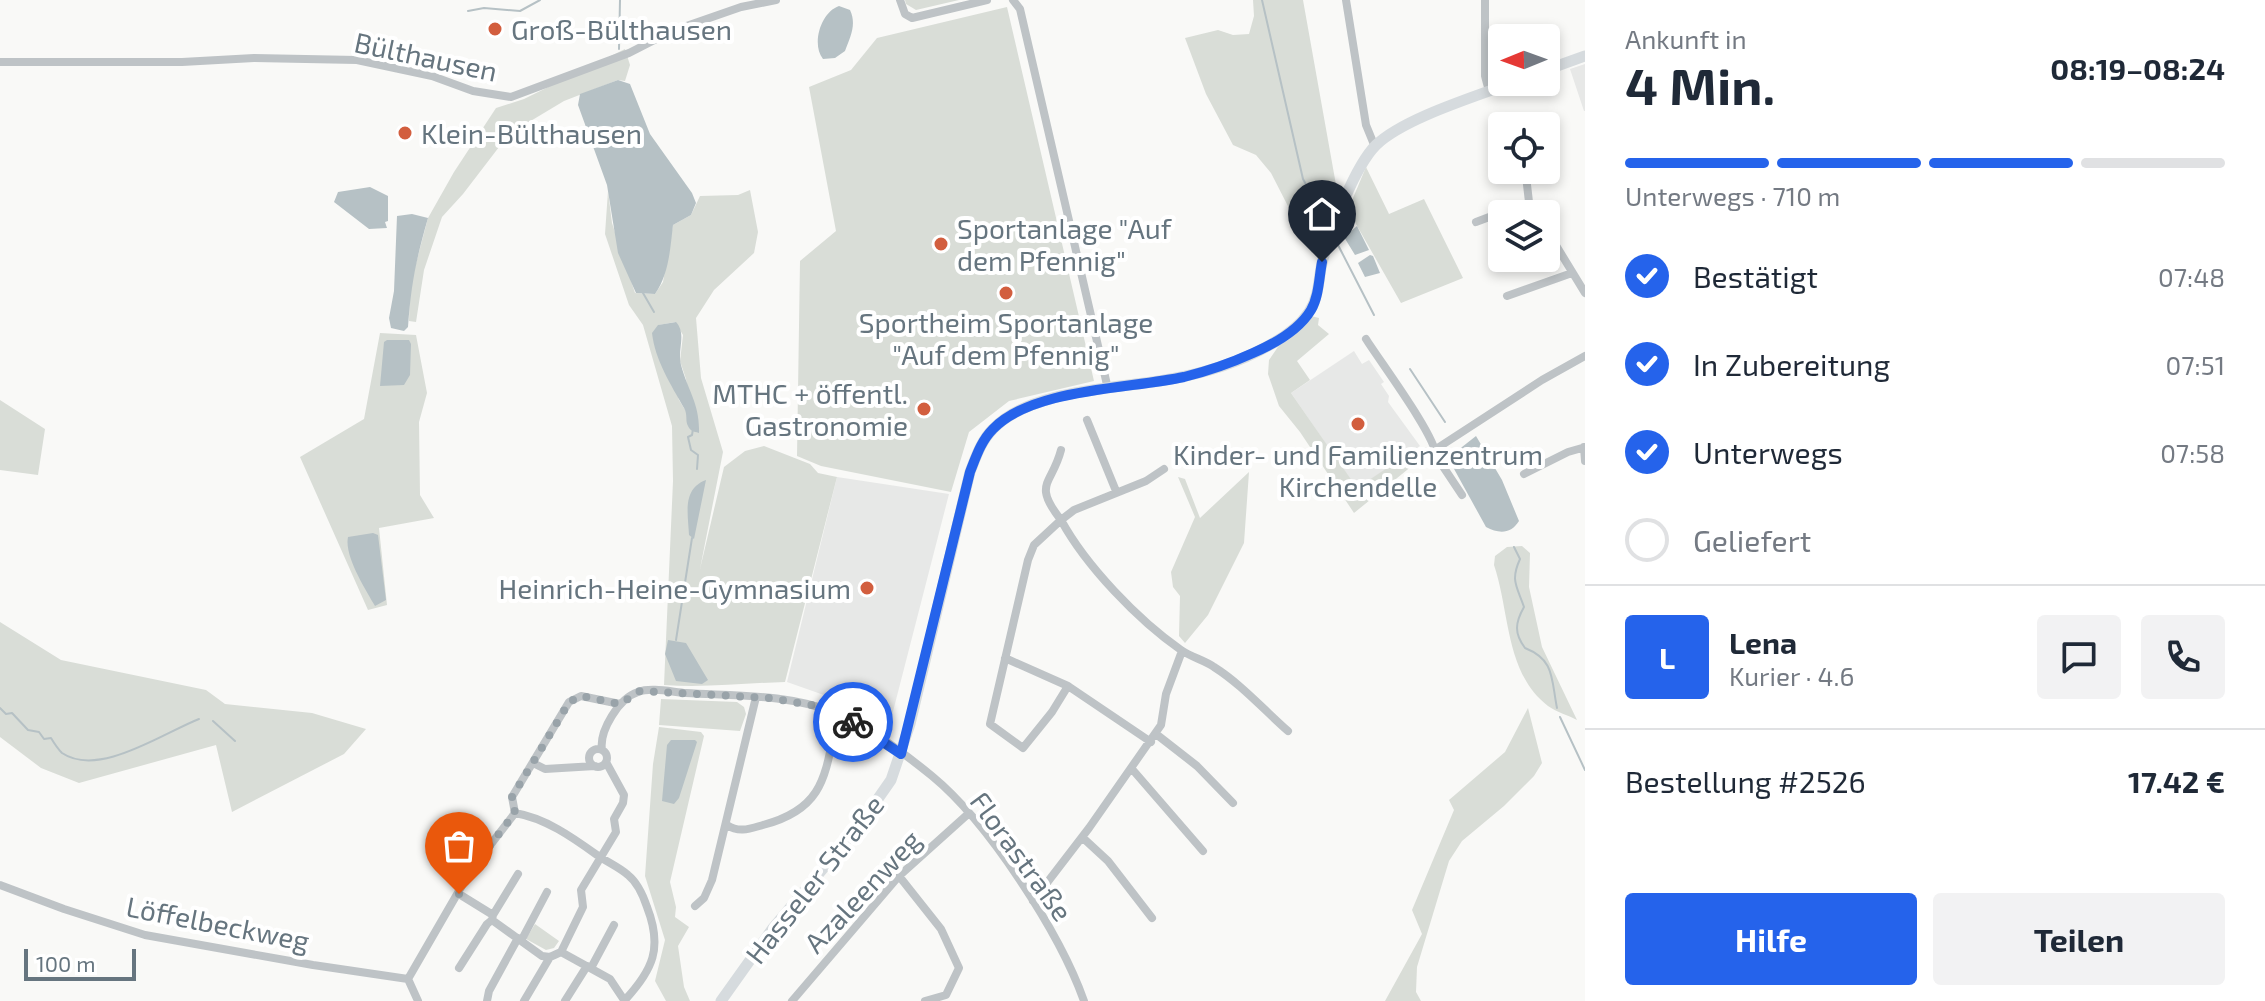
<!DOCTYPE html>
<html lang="de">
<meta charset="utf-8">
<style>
:root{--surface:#fff;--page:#f2f2f3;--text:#1f2937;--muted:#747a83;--line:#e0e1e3;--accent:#2563eb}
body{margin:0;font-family:"Exo 2",sans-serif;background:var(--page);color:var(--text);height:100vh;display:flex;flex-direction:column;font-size:30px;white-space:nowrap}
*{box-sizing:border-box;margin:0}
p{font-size:26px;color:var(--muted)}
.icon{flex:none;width:44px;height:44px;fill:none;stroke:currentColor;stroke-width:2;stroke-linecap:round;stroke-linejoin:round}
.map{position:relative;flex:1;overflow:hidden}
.panel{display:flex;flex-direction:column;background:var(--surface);width:680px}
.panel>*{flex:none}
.needle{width:52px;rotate:269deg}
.fabs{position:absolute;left:1488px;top:24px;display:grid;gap:16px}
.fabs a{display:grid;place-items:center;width:72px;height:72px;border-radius:8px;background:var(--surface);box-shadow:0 4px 12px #0003;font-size:40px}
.scale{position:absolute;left:24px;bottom:20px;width:112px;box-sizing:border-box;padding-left:8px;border:4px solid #66757f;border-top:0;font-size:22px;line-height:28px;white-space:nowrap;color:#66757f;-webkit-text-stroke:6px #fff;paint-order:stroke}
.pin{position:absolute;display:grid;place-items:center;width:68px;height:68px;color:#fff;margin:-82px -34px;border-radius:50% 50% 50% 0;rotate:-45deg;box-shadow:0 0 8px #0007}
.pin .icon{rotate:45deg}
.courier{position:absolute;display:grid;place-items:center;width:80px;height:80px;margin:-40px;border:6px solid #2563eb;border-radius:50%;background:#fff;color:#222;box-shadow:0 2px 10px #0007}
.summary em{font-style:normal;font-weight:700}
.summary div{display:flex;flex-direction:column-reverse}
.summary{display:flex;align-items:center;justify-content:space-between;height:136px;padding:0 40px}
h1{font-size:52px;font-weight:700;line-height:60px}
.bar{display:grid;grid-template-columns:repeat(4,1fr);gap:12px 8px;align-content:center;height:96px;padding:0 40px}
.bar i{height:10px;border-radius:6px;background:var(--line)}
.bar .active{background:var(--accent)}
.bar p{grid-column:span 4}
.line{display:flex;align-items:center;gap:20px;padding:0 40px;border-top:2px solid var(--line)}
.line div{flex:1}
.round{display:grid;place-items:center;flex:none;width:84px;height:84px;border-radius:8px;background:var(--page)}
ol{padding:0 40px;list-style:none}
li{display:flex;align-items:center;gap:24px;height:88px}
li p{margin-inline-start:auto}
li .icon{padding:8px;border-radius:50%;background:var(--accent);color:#fff;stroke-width:4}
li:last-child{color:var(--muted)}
li i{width:44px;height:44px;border:4px solid var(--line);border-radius:50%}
.cta{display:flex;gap:16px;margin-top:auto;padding:16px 40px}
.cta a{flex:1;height:92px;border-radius:8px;background:var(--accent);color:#fff;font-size:32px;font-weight:700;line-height:92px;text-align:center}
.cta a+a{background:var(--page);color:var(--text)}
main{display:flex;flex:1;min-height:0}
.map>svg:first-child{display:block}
.built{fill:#e7e8e7}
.green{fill:#d9ddd7;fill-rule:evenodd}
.water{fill:#b6c1c5}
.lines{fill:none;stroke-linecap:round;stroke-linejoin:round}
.stream{stroke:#b6c1c5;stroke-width:2}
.street{stroke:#bec3c6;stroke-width:8}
.secondary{stroke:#d6dbde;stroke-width:11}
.done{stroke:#99a3a9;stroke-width:8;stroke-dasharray:0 14.4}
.route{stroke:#2563eb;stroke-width:10}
.poi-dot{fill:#d25e3e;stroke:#fff;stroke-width:3}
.labels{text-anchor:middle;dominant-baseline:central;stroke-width:8;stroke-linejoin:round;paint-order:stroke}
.poi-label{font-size:28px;fill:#66757f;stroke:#fff;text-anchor:start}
.street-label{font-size:28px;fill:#66757f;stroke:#fff}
</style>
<main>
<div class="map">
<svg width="1585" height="1001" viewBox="0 0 1585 1001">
<rect width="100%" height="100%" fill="#f9f9f7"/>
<path class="built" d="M1585,64V111H1584L1570,69Z
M1354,351L1362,364L1369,360L1384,382L1381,384L1389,396L1388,402L1420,446L1357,489L1291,393Z
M837,477L949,494L889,727L838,700L787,682Z"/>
<path class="green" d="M905,0H959L916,10L906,4Z
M1253,0H1303L1338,196L1326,217L1312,253L1271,173L1256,155L1233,145L1206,94L1185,38L1218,30L1233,35L1249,34L1254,16Z
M1007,7L1094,381L1009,401L969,432L951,492L821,466L797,456L800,261L836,231L809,87L851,70L877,38Z
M625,49L630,65L625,81L618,80L564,101L509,134L463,194L442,217L424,270L416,322L409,321L410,286L428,218L454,172L496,108L524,99Z
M1366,167L1389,214L1424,199L1463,278L1401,303L1348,210Z
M750,190L758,232L754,253L714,290L696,318L701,378L723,452L700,569L724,467L745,451L764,446L810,464L818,473L837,477L785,682C744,683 705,688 664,685L673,481L672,426L643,325L629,305L605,234L608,191L612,223L635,293L655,294L663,282L673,225L691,215L700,196L738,195ZM675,322L683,335L680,361L686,379L692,431L687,413L679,400L659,325Z
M1311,316L1319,318L1318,325L1329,334L1297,361L1310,380L1291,393L1357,488L1411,452L1427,447L1423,457L1354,513L1300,432L1279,406L1268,374L1269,360L1280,344Z
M380,333L416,335L427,393L419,422L420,495L434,518L379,528L387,605L368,610L300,457L364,419Z
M0,400L45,429L38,475L0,470Z
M1249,472L1244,543L1208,615L1185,643L1179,636L1180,596L1173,587L1171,572L1195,517L1178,477L1185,479L1200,518Z
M1522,546L1530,553L1529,587L1542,647L1577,720C1568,715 1556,712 1548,706C1505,673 1510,612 1494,565L1495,556L1507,547Z
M0,622L61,660L206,690L225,704L312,713L366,729L344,754L232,812L216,745L79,783L41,768L0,737Z
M661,699L737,702L744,707L746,714L740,731L659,725Z
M1528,708L1542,763L1534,776L1504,806L1462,841L1449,861L1417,967L1416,992L1421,1001H1385L1422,934L1412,910L1454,810L1449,800L1505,752Z
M659,727L701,732L704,736L670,882L676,907L675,917L689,927L678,946L684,987L690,1001H666L655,981L665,940L645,876L653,764Z
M535,924L559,941L554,948L546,950L526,939Z"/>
<path class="water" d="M839,6L850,10C857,25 850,37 845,51L835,58L823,59C811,44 821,12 839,6Z
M618,80L630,84L650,134L692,193L696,203L691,215L673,225C670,250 669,274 655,294L636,293L618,253L607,185L578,105L580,94Z
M370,187L388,196V221L385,222L387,228L369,229L334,202L338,192Z
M412,214L428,218C416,260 411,284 408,327L404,331L391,328L389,318L394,291L397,216Z
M1357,226L1369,250L1355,255L1344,237Z
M1370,255L1373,256L1380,273L1365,277L1358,263Z
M676,322C687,334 677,349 681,365C688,391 700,404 699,433C693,431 691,432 688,426C685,421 688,415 684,408C671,385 655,360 652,333L658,325Z
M387,340H409L411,344L410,375L404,385L380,386L384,342Z
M1476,436L1502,480L1519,521C1511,534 1499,534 1486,527L1448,458Z
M706,480L694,539L689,535C688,513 682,489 706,480Z
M373,533L378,535L386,600L375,606C366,590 344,556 348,537Z
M668,640L686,643L708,680L702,684L676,681L665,654Z
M671,740H695L697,742L679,798L674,804L662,801L667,745Z"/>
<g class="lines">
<path class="stream" d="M1262,0L1303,179L1322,214
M468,11L484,8L520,11L540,0
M619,49L620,0
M1337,243L1374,315
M643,293L654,312
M1410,369L1445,422
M693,429L692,435L688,437L691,450L698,455L697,469
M1514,547L1520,559C1510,581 1517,586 1524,607C1515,623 1514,633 1525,648C1555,660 1551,678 1557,708
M676,640L692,538
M0,708L6,714L12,713L28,730L39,732L44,739L51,738C54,743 58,749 62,753C99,778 163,733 199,719
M1560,717L1585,770
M213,721L235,741"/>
<path class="street" d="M900,0L905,14L912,18L987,0
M1013,0L1020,9L1108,389
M1346,0L1366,125L1375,147
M1485,0V76L1489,91
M0,62H182L254,58L357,60L432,76L473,91L511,97L629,53L672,31L741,7L776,0
M1535,170L1526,176L1529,202L1537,214
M1476,222L1529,202
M1546,229L1585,293
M1507,296L1572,273
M1366,339C1379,360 1436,436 1436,456L1462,495
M1087,420L1116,491
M1584,447L1585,461
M1436,449L1542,380L1585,356
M1164,469L1146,481L1074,510L1061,520C1086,566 1138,620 1181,650C1191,657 1204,660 1214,667C1241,684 1264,710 1288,731
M1524,474L1568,452L1582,448
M1005,658L1068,686L1052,712L1023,748L990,724L1028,560L1034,545L1061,520C1032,483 1052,485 1061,450
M1068,686L1151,742
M1156,734L1197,766L1233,803
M589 758a9 9 0 1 1 18 0a9 9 0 1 1-18 0Z
M602,750C599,731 619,698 638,692C651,687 672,692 686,693C736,696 789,694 836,713C868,726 905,754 932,776C988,822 1060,933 1084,1001
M533,763L545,769L595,766
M1132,769L1203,851
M515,813L512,797L569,702L581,696L620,704
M727,825C739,833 749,829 763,825C828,808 825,771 838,713
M1082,837L1108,861L1152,918
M899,876L941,929L959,968L946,995L925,1001
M0,885L64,909L145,935L313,965L408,979L418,1001
M459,894L493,915L492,920L542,956L550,957L561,952L610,979L624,1000
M1033,901L1089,828L1161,725L1166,694L1182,651
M695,906L704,898L712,880L756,697
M493,915L518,874
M521,941L547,892
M561,952L583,907L581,890L616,832L614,819L623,803L624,795L606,762
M459,968L487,924L492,920
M591,968L614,925
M408,979L471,870L515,813C545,818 572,837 597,855C607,862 619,867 628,875C638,883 643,895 647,907C663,948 653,970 624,1001
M487,1001L489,991L518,938
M524,1001L550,957
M565,1001L587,966
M792,1001L899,876L968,814"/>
<path class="secondary" d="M1546,70L1585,56
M721,1001L773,928L859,826L891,780L910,724L970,472C976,457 981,441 993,429C1031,389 1118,389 1171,379C1204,373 1238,363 1268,346C1283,338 1300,326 1309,312C1320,296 1318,277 1323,259C1331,229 1355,166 1376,145C1404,118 1477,96 1514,82"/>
</g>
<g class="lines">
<path class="done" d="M459,894L471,870L515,813L512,797L561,716L569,702L581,696L620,704L640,691L770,698L817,706L853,722"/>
<path class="route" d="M853,722L901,754L970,472C976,457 981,441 993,429C1033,388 1129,389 1184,377C1208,371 1231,363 1253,353C1274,344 1299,330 1311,310C1319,296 1319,278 1322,262"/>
</g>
<g class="poi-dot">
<circle cx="495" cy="29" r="8"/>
<circle cx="405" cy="133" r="8"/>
<circle cx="941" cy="244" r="8"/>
<circle cx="1006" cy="293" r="8"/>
<circle cx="924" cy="409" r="8"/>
<circle cx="1358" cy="424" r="8"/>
<circle cx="867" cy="588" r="8"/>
</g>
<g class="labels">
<g class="poi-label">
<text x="511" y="29">Groß-Bülthausen</text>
<text x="421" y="133">Klein-Bülthausen</text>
<text x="957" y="228">Sportanlage "Auf<tspan x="957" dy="32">dem Pfennig"</tspan></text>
<text x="1006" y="322" text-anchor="middle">Sportheim Sportanlage<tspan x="1006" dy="32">"Auf dem Pfennig"</tspan></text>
<text x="908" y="393" text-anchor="end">MTHC + öffentl.<tspan x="908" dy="32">Gastronomie</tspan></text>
<text x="1358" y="454" text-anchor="middle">Kinder- und Familienzentrum<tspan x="1358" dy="32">Kirchendelle</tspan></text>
<text x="851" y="588" text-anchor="end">Heinrich-Heine-Gymnasium</text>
</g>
<g class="street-label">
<text transform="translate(426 56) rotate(12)">Bülthausen</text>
<text transform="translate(1022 856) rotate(54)">Florastraße</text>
<text transform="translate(814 879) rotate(-52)">Hasseler Straße</text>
<text transform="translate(862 891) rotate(-47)">Azaleenweg</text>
<text transform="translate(218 923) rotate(11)">Löffelbeckweg</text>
</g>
</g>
</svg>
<div class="fabs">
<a><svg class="needle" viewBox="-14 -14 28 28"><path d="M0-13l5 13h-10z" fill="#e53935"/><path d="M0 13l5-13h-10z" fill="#747a83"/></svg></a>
<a><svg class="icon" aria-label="locate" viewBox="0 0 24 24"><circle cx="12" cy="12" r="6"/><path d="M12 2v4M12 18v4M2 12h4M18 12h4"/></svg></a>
<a><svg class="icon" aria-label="layers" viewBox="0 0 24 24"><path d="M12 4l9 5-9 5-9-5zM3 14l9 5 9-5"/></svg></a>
</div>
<div class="scale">100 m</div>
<div class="pin" style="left:459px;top:894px;background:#ea580c"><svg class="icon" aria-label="bag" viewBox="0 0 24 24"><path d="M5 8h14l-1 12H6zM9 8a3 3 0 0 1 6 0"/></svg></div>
<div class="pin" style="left:1322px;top:262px;background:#1f2937"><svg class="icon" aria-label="home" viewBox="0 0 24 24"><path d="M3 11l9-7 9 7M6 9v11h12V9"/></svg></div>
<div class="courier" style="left:853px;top:722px"><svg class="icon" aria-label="bike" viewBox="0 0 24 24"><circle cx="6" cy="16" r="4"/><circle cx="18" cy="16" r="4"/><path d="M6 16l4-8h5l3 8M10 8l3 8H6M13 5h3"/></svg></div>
</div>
<section class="panel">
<div class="summary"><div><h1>4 Min.</h1><p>Ankunft in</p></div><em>08:19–08:24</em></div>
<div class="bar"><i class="active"></i><i class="active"></i><i class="active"></i><i></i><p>Unterwegs · 710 m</p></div>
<ol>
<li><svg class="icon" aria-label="check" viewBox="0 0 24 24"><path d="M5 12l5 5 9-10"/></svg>Bestätigt<p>07:48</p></li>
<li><svg class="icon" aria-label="check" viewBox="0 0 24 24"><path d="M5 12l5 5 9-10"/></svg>In Zubereitung<p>07:51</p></li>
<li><svg class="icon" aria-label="check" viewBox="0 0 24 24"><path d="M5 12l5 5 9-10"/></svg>Unterwegs<p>07:58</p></li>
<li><i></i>Geliefert</li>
</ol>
<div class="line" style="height:144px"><b class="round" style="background:var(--accent);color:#fff">L</b><div><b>Lena</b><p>Kurier · 4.6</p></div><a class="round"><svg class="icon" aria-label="chat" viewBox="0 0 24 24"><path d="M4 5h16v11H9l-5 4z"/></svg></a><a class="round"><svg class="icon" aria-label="phone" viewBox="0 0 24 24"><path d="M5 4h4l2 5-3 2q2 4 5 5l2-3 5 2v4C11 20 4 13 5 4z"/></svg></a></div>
<div class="line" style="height:104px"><div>Bestellung #2526</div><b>17.42 €</b></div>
<div class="cta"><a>Hilfe</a><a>Teilen</a></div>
</section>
</main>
